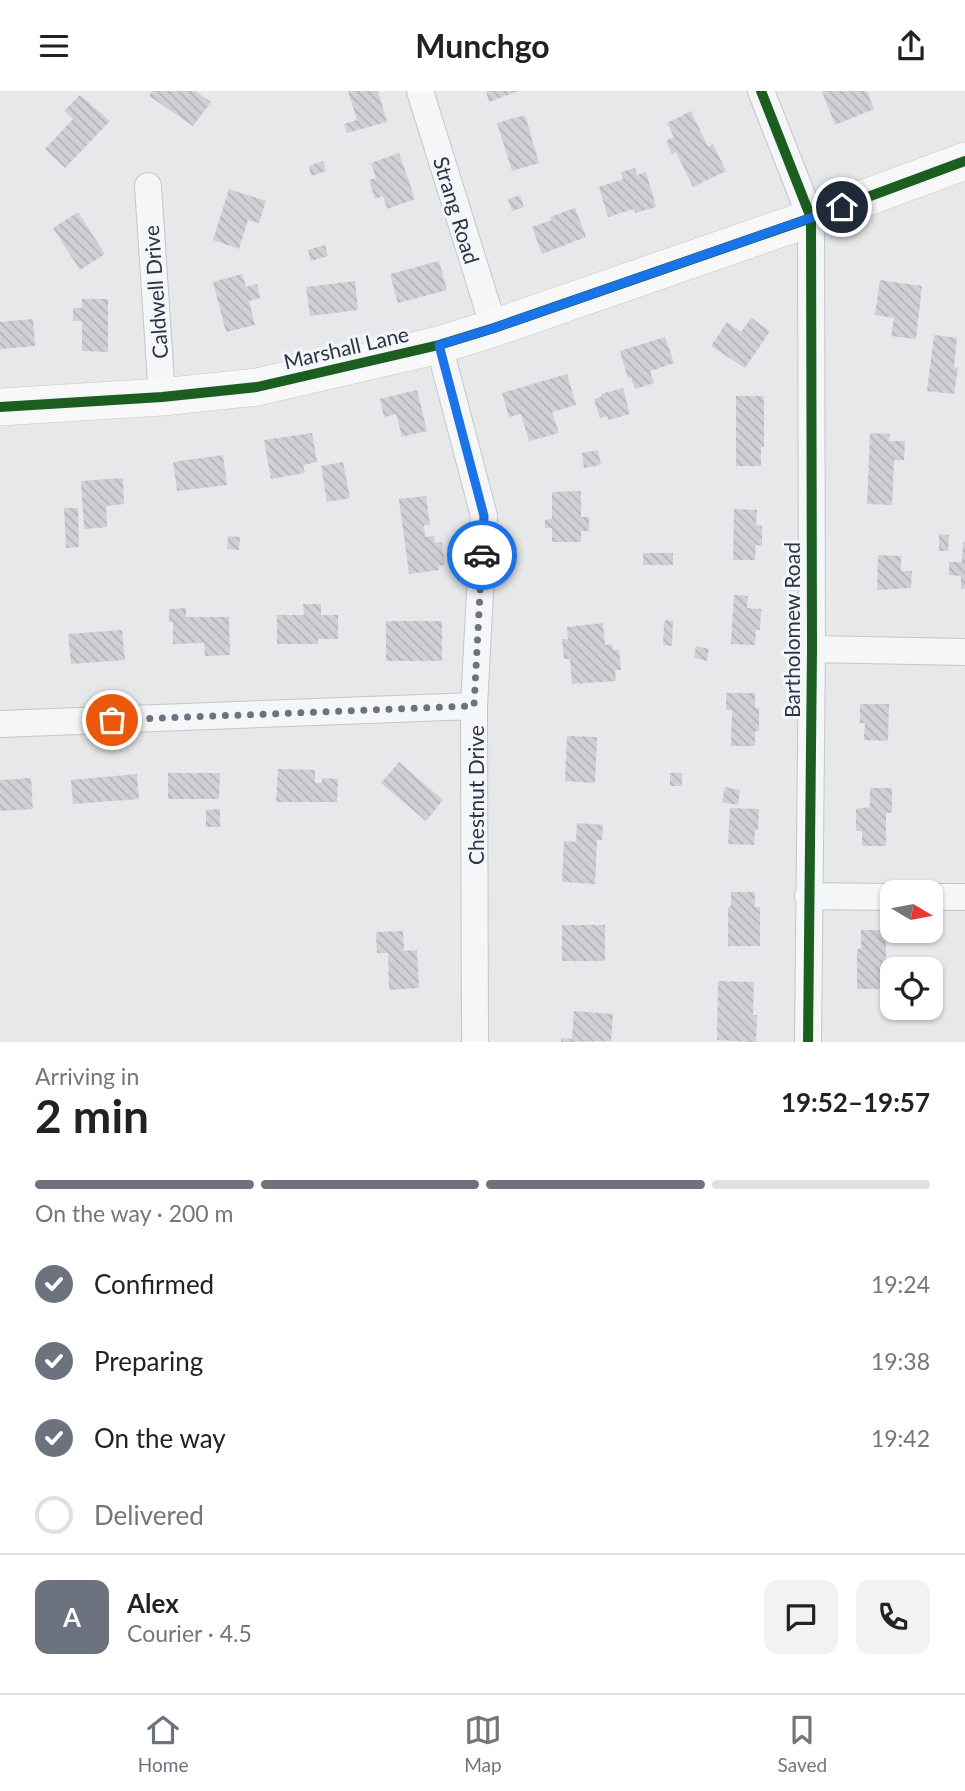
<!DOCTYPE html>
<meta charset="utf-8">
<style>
:root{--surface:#fff;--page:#f2f2f2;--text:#222;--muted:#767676;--line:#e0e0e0;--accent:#6c737f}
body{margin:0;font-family:Lato,sans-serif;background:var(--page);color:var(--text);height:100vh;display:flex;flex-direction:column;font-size:26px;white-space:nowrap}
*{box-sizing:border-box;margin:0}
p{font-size:23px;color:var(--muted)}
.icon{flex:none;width:38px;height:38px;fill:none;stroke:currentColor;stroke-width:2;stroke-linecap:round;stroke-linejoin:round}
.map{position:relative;height:951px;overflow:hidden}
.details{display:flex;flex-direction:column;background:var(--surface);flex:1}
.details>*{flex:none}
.needle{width:46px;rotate:100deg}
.fabs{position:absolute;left:880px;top:789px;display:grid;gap:14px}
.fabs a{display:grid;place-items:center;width:63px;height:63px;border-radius:14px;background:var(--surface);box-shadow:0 2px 5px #0004;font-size:35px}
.pin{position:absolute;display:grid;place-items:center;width:60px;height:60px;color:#fff;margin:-30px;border:4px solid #fff;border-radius:50%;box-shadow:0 2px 7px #0007}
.courier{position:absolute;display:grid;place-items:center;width:70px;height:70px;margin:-35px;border:5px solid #1a73e8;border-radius:50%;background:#fff;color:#222;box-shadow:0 2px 9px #0007}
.summary em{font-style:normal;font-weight:700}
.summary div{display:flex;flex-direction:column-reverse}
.summary{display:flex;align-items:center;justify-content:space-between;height:119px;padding:0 35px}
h1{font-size:46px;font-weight:700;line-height:52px}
.bar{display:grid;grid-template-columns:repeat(4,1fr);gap:10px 7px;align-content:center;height:84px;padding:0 35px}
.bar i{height:9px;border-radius:5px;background:var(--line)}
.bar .on{background:var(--accent)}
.bar p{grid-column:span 4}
.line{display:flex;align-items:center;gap:18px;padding:0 35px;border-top:2px solid var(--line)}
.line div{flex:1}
.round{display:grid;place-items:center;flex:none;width:74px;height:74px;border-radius:14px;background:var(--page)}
ol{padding:0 35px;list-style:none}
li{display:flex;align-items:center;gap:21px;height:77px}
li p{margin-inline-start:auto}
li .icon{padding:7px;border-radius:50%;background:var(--accent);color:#fff;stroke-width:4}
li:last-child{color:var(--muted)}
li i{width:38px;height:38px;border:4px solid var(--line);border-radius:50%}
header{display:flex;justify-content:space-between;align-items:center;height:91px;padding:0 35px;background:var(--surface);font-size:32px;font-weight:700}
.menu{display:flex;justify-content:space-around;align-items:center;height:98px;border-top:2px solid var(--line);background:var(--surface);font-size:19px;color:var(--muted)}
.menu a{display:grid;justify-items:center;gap:4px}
.menu .on{color:var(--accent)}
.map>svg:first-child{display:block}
.building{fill:url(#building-back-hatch)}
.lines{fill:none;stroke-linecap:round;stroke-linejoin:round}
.street-casing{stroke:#c4c6c8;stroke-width:28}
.secondary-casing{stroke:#c4c6c8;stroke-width:38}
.street{stroke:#f5f6f7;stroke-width:26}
.secondary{stroke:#f8f8f8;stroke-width:37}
.cycleway-casing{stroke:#f4f6f9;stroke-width:15}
.cycleway{stroke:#1b5e20;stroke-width:10}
.done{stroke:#6c737f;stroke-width:7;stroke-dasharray:0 12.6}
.route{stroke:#1a73e8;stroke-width:9}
.labels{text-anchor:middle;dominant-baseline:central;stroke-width:6;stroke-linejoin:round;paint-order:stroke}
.street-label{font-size:21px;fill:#2b3445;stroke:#f4f6f9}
</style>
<header><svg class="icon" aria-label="menu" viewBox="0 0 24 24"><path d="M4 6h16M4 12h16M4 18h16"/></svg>Munchgo<svg class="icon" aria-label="share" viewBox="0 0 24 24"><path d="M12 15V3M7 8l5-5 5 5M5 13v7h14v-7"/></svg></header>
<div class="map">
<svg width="965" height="951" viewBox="0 0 965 951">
<defs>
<pattern id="building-back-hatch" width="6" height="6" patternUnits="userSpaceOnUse" patternTransform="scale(1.75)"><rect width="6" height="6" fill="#ced0d3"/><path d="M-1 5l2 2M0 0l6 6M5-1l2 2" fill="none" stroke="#b1b3b6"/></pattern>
</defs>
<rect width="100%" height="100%" fill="#e6e8ea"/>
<path class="building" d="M152,0H195L211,11L193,35L149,5Z
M348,0H378L387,31L347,42L344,33L357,29Z
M486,0H519L489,11Z
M822,0H867L874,18L835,34Z
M80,4L110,30L65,77L45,58L73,28L64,20Z
M691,20L708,56L713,53L726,80L693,96L676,61L672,63L666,50L674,46L667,32Z
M525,24L539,72L512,80L497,32Z
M399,62L415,108L387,118L383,105L375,108L369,89L376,87L371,72Z
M323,70L326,80L311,85L309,75Z
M635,77L637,84L646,81L656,116L635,122L634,118L608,126L599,96L623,88L621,81Z
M229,98L266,110L259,132L248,129L239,158L213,149Z
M520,104L524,116L512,120L508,108Z
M575,117L586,146L542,163L532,136L552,129L550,126Z
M78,121L105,163L80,179L53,137Z
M325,154L328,165L311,170L308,159Z
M439,170L447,199L398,212L390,183Z
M242,183L246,196L257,193L260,207L249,210L255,234L226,241L213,191Z
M880,189L922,195L916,248L891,245L894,227L875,224Z
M355,190L358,219L310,225L306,196Z
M82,208H108V261L82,260V230H73V217H82Z
M751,227L770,240L745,277L711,255L727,231L741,241Z
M33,228L35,255L0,258V231Z
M934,244L957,247L954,276L958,277L954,303L927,300Z
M665,246L674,272L650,280L654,292L635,298L631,286L628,287L620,260Z
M567,283L576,314L552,321L559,342L529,350L521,323L509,326L502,302Z
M623,297L630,323L608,329L607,325L600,327L594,308L601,306V303Z
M417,299L427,340L402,346L396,323L384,326L380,308Z
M736,305H764V356H761V375H736Z
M312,342L317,371L303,374L305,382L271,388L264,349Z
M870,342L890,343L889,350H905L904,369H894L892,414L867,413Z
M598,359L601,374L584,377L582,362Z
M223,364L227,394L177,400L173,371Z
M343,371L350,407L327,411L321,375Z
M123,387L124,413L106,415L107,436L84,438L81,390Z
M581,400V426H589V440H581V451H552V437H545V429L552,428V401Z
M426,405L430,434H424L425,446L434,445L435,452L442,451L445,474L439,475V479L409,483L399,408Z
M64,417H78L79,456L66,457Z
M734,418L757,419L756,434L762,435V455L756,454L755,469H733Z
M939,443L949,444L948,460H939Z
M228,445L240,446L239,459L227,458Z
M963,451H965V498H961V485L949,484V471H962Z
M643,462H673V474H643Z
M878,464L901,465V480H912L911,497L877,499Z
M734,504L748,505L747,517L761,518L760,539H756L755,554L731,553Z
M303,513H321V524H338V548H318V553H277V524H304Z
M186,517V526H229L230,564L205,565L204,552L173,553V531H169V518Z
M666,529L673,530L672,555L663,554L664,531Z
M386,530H442V570H386Z
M603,532L605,554L612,553L613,559H619L621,579H615L616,590L572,593L570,568H564L562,548H568L567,536Z
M122,539L125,569L71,573L68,543Z
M696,555L709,558L707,570L694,567Z
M726,602H755V617H759V640H755V655H731L732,619H726Z
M860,613H889L888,650L864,649L865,632H860Z
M567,645L597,646L595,692L565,690Z
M399,671L443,709L426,730L381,692Z
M278,678L315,679V692H322V687L338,688L337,711H276Z
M168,682H220L219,708H168Z
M670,682H682V695H670Z
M137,683L139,708L73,713L71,689Z
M31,687L33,718L0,720V689Z
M725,696L740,699L738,714L722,711Z
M870,697H892V722H886V755H862V740H856V718L870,716Z
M730,717L759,718L758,739H755L754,754L728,753Z
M220,718V736H206V719Z
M577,732L603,734L602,749H597L595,793L562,791L564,750L576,751Z
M731,801H755V816H760V855H728V817L731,815Z
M562,834H605V870H562Z
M861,839H886V898H857V859L861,857Z
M403,840L404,860L417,859L419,897L389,899L388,862H377L376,841Z
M718,890L754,891L753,924H757L756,951L717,949Z
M574,920L613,923L611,950L561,951V947L572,948Z"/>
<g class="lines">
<defs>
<path id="street" d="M420,0L494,237
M761,0L811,127L812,558L808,951
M148,95L162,306
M439,254L484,425L474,615L475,951
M812,558L965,561
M0,633L474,615
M808,805L892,806
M931,806H965"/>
<path id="secondary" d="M0,316L162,306L257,296L439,254L494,237L811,127L965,70"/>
</defs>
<use href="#street" class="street-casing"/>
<use href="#secondary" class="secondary-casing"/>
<use href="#street" class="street"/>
<use href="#secondary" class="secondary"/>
<defs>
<path id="cycleway" d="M761,0L811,127L812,558L808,951
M0,316L162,306L257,296L439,254L494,237L811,127L965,70"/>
</defs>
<use href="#cycleway" class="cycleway-casing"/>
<use href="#cycleway" class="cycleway"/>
</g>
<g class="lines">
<path class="done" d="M112,629L474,615L482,464"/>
<path class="route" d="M482,464L484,425L439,254L494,237L842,116"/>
</g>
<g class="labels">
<g class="street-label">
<text transform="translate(457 119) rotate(73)">Strang Road</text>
<text transform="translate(155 201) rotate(-94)">Caldwell Drive</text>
<text transform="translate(346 256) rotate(-13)">Marshall Lane</text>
<text transform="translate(791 539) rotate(-90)">Bartholomew Road</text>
<text transform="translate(475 704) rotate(-90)">Chestnut Drive</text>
</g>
</g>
</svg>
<div class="fabs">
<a><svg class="needle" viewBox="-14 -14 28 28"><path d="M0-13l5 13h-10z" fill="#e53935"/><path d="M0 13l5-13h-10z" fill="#767676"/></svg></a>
<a><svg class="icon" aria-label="locate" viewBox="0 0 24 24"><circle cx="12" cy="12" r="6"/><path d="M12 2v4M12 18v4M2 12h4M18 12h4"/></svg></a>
</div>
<div class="pin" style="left:112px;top:629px;background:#ea580c"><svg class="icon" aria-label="bag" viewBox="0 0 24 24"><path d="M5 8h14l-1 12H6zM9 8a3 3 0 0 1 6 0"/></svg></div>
<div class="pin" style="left:842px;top:116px;background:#1f2937"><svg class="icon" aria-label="home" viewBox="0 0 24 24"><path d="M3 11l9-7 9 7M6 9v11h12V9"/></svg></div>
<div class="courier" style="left:482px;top:464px"><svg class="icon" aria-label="car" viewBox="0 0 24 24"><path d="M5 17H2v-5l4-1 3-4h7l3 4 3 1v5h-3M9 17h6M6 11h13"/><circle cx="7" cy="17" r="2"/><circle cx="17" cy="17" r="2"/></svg></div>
</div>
<section class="details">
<div class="summary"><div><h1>2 min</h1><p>Arriving in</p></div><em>19:52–19:57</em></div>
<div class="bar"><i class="on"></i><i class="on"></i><i class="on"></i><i></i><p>On the way · 200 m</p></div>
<ol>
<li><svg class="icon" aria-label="check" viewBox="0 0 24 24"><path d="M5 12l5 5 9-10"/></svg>Confirmed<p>19:24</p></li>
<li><svg class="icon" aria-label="check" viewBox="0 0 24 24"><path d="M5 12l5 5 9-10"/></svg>Preparing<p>19:38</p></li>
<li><svg class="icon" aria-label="check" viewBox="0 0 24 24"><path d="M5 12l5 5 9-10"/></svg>On the way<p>19:42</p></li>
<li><i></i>Delivered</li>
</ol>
<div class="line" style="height:126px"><b class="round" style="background:var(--accent);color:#fff">A</b><div><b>Alex</b><p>Courier · 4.5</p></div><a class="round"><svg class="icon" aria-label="chat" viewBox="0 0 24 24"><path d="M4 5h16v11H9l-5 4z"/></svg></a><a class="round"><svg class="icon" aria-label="phone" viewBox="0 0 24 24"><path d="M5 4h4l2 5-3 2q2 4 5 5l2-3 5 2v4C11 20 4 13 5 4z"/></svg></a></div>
</section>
<nav class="menu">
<a class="on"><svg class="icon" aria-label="home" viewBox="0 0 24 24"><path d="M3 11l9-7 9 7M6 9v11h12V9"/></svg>Home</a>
<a><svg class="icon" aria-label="map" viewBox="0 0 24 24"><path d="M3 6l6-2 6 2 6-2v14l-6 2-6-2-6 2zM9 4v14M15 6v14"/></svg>Map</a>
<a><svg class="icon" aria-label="saved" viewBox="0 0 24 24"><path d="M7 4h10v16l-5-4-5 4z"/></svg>Saved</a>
</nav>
